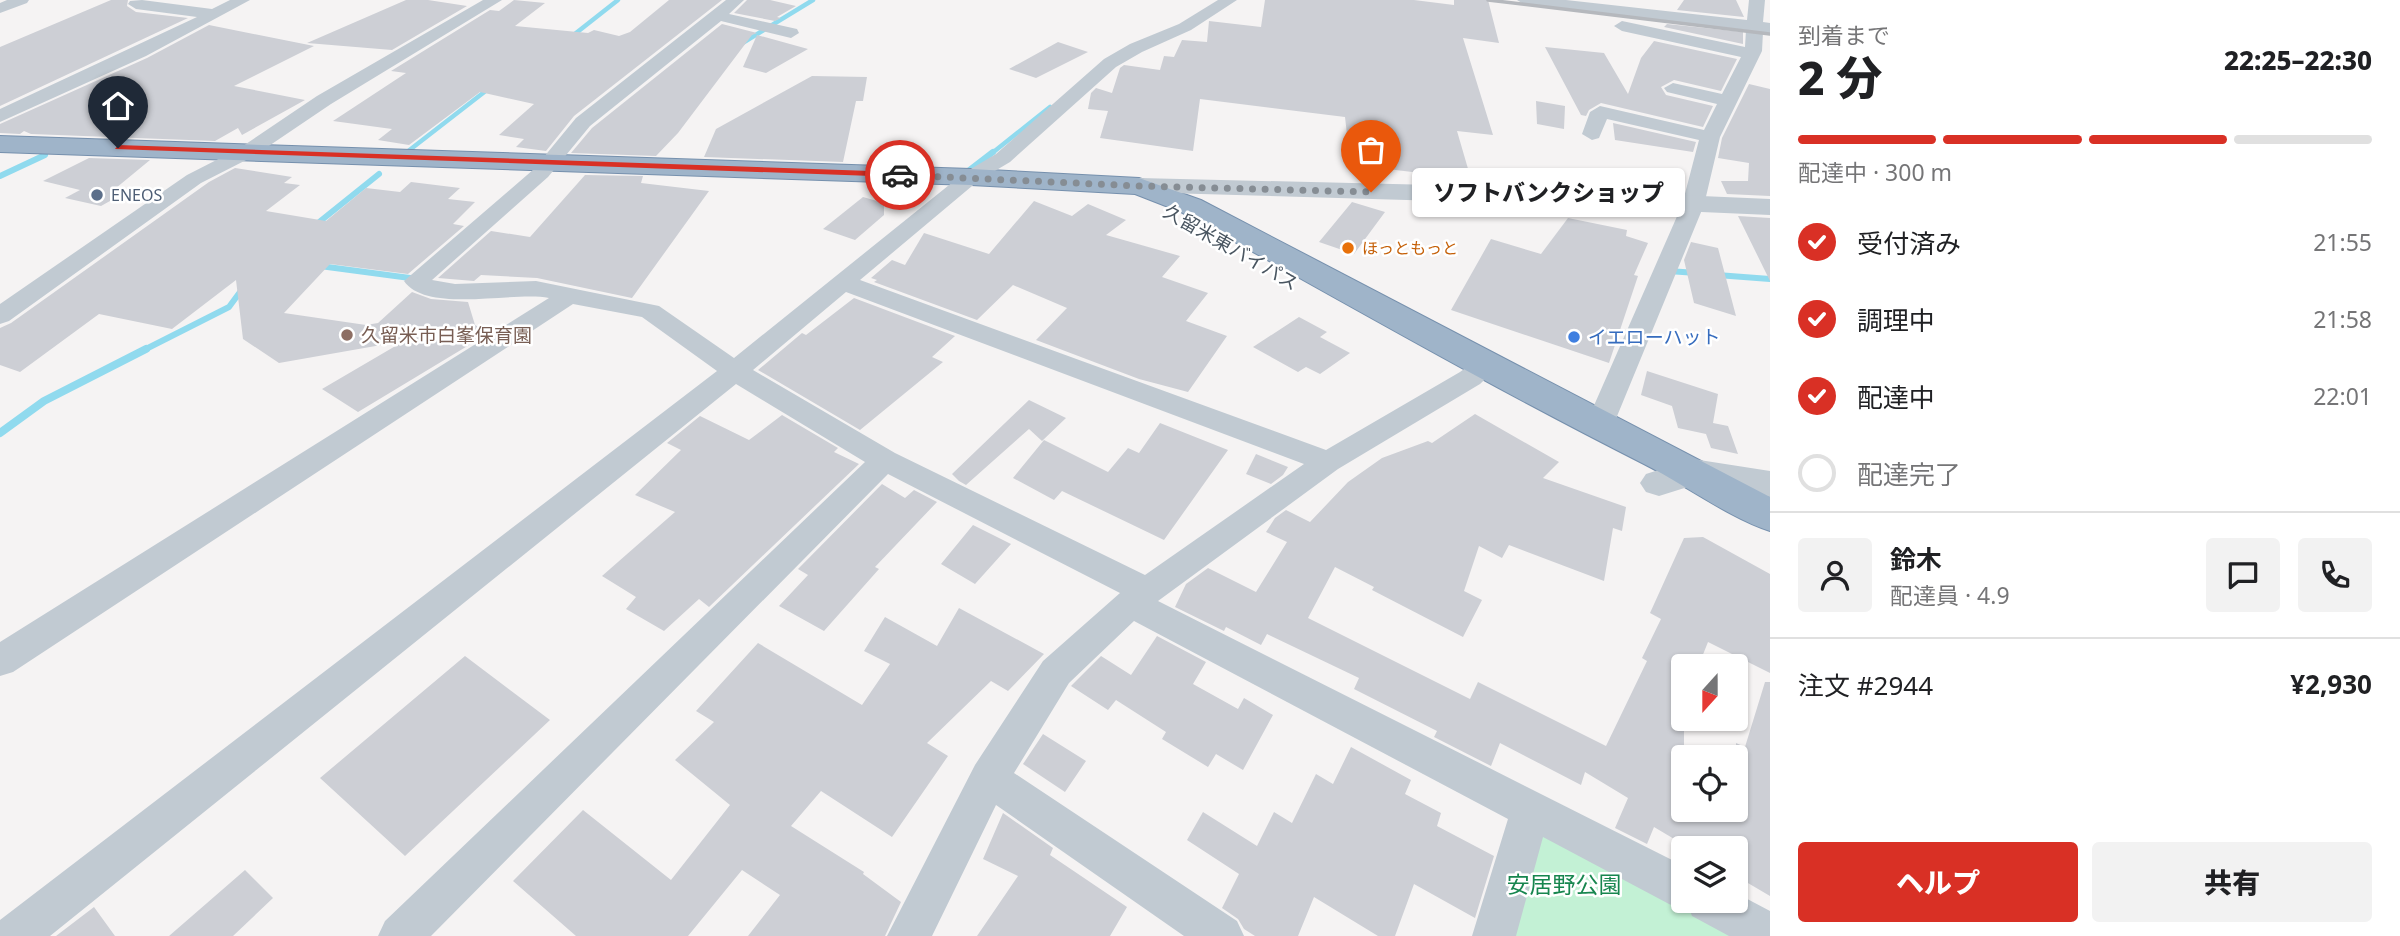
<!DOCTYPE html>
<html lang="ja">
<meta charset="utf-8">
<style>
:root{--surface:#fff;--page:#f2f2f2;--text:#202124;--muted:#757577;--line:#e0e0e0;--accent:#d93025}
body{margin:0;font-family:"Noto Sans","Noto Sans JP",sans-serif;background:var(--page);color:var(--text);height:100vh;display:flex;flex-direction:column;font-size:26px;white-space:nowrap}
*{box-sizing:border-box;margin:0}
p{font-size:23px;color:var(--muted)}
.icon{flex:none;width:38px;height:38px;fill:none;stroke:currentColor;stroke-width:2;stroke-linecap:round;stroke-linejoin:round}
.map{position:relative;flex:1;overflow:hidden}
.side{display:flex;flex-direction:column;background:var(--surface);width:630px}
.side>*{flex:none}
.needle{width:46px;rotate:201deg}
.controls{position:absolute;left:1671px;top:654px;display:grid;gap:14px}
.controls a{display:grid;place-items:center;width:77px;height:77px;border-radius:7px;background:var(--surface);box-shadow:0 2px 5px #0004;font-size:35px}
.pin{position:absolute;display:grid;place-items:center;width:60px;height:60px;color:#fff;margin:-72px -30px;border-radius:50% 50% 50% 0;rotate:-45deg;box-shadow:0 0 7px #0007}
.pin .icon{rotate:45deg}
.courier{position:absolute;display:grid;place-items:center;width:70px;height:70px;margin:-35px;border:5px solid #d93025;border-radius:50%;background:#fff;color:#222;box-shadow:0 2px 9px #0007}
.bubble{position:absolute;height:49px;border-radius:7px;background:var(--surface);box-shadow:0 2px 5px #0004;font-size:23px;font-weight:800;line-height:49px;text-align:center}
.summary em{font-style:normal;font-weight:800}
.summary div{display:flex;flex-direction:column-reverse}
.summary{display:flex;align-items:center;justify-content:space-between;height:119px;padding:0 28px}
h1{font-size:46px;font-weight:800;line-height:52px}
.bar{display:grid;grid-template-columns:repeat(4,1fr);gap:10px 7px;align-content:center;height:84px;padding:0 28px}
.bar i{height:9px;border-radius:5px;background:var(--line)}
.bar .selected{background:var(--accent)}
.bar p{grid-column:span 4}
.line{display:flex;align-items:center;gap:18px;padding:0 28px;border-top:2px solid var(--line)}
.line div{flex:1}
.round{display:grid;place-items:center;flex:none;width:74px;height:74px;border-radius:7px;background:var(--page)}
ol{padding:0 28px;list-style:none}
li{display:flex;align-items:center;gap:21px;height:77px}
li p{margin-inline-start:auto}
li .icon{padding:7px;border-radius:50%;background:var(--accent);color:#fff;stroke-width:4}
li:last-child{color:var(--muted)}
li i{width:38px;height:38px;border:4px solid var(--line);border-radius:50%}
.action{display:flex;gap:14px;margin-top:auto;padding:14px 28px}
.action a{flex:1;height:80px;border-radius:7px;background:var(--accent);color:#fff;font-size:28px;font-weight:800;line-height:80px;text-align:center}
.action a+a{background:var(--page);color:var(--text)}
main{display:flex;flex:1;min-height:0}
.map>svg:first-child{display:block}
.green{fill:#c3f1d5}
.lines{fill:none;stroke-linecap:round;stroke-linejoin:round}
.stream-far2{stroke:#90daee;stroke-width:4.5}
.stream-far1{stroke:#90daee;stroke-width:6}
.stream{stroke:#90daee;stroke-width:8}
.building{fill:#cdcfd5}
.trunk-casing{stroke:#7690ad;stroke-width:2}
.minor{fill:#c1cad2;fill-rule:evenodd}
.tertiary{fill:#c1cad2;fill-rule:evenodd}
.trunk{fill:#9fb4c9;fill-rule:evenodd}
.rail{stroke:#b5b8bd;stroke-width:3.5}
.route{fill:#d93025}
.done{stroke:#868d94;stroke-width:7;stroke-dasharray:0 12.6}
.service-dot{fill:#5c6f8a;stroke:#fff;stroke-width:2.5}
.food-dot{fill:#e8710a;stroke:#fff;stroke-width:2.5}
.education-dot{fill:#8d6e63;stroke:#fff;stroke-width:2.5}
.shop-dot{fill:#3f7fe0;stroke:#fff;stroke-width:2.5}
.labels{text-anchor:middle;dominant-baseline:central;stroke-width:5;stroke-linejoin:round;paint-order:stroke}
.far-service-label{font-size:16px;fill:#4e5e75;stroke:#fff;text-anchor:start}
.far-food-label{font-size:16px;fill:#c56008;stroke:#fff;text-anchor:start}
.street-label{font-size:19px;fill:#4a5661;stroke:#fff}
.education-label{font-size:19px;fill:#785e54;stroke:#fff;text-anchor:start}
.shop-label{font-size:19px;fill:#366cbe;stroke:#fff;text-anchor:start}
.near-park-label{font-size:23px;fill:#17864f;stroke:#fff}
</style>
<main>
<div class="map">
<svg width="1770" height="936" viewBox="0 0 1770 936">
<rect width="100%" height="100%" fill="#f5f3f3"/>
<path class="green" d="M1531,809L1684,901L1770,936H1494Z"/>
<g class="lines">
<path class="stream-far2" d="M571,37L618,0
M741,44L813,0
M407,152L492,86
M991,154L1050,107"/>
<path class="stream-far1" d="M967,172L993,152
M0,176L45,155
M313,227L379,174
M320,266L410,278
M1668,271L1697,273
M1717,275L1770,279
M142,351L229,307L243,288"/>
<path class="stream" d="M0,433L44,401L146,349"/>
</g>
<path class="building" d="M111,0H128L127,6L136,12L188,18L0,106V47Z
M406,0H428L467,6L392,50L307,43Z
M514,0L545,3L515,26L588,33L594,30L619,36L630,32L669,0H722L574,116L546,151L516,147L524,139L499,135L534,104L480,92L409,145L378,140L392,129L333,121L406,73L391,71L490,10L499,11Z
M747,0H770L796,6L777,17L781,18L775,21L734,13Z
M1265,0H1414L1454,5V0H1488L1499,43L1463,38L1493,135L1457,131L1471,179L1362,166L1361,154L1349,152L1345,117L1200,99L1193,151L1100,138L1108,111L1088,109L1091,93L1096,88L1112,93L1120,68L1124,65L1160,70L1164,56L1174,57L1182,40L1207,42L1209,21L1261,27Z
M1684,0H1736L1744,17L1677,10Z
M722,24L757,33L752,35L678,133L656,156L571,153L592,128Z
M1667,24L1743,32V44L1664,27Z
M209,25L314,46L234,86L305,100L242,135L238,128L215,141L31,134L24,131L20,134L0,133V124L147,58Z
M757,35L808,49L766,73L743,67Z
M1654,41L1737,59L1721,91L1674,80L1661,87L1666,95L1713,106L1703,127L1601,103L1589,110L1586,116L1581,115L1545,47L1604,53L1628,94L1641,58Z
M1058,42L1088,52L1036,78L1009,69Z
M812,76L867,77L863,101H856L843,162L704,157L716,129Z
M1749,84L1770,89V196L1727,194L1721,181H1748L1749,163L1718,158L1722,138Z
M1536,101L1565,106L1564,129L1537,124Z
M1613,123L1696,142L1693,152L1615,140Z
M89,158L150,160L116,188L128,191L101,206L65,198L80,190L43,181Z
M235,168L292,177L284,183L300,185L266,211L326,221L366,188L400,192L411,182L460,188L448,199L475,202L453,224L464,226L408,274L330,264L284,313L366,325L378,323L412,292L431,299L468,302L475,325L489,333L358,412L322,389L404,341L279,363L243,339L236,280L172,329L99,314L20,372L0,365V328L11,323L209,182Z
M585,175L643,176L641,183L709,191L632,298L537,278L481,275L474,281L438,278L491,231L530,237Z
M863,197L884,203V215L855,240L823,229Z
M1034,201L1072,216L1088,204L1126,220L1106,235L1180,256L1162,277L1208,293L1186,321L1227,336L1188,392L1139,379L1036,340L1067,308L1013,285L977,320L874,282L877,280L871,278L892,260L905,265L924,233L989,254Z
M1352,202L1385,212L1354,254L1319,242Z
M1738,216L1770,218V281Z
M1568,218L1627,230L1626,236L1648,243L1634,275L1638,276L1609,363L1451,310L1491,239L1541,254Z
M1691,242L1718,248L1736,316L1694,303L1684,260Z
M854,298L955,336L932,357L943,362L860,430L758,370L802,333L806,335Z
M1299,317L1327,332L1320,337L1350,353L1320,374L1306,367L1298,372L1253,347Z
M1647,371L1718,394L1713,423L1728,426L1738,454L1711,448L1706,434L1678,428L1672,406L1641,395Z
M1029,400L1066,418L1042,441L1029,429L966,485L959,481L952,474Z
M1475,414L1559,462L1543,478L1626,507L1622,531L1613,528L1604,581L1509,545L1502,558L1479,546L1464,591L1482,600L1463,637L1372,590L1374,587L1335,567L1308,618L1470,699L1478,682L1606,746L1647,661L1642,658L1661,619L1650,613L1684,538L1703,537L1770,574V673L1708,642L1698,667H1684V810H1736V743L1745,747L1765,682H1770V896L1736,876V849H1691L1654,827L1647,844L1615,828L1628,798L1585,772L1581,785L1500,743L1491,766L1434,737L1437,731L1354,689L1359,678L1267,634L1261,645L1226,627L1224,631L1175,607L1186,584L1208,568L1256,592L1287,542L1266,532L1275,518L1286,510L1310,522L1348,482L1382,458L1428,441L1432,443Z
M782,415L838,448L834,452L859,464L709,607L699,599L664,631L626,609L636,597L602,576L675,512L635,495L681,450L667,443L700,416L749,440Z
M1160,423L1228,450L1164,540L1062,491L1054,500L1013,478L1044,440L1108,472L1128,448L1139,453Z
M1256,454L1288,467L1283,475L1271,484L1246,474Z
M882,484L905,498L914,490L937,502L875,567L879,569L824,631L779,606L808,575L798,569Z
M973,525L1011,544L975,584L941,564Z
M959,608L1044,654L1008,691L991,681L927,743L948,756L892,837L821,791L791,826L864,872L863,874L901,902L885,936H748L780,895L742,870L688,936H576L513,881L583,810L671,880L730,805L675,760L714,722L696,711L758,643L862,705L890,664L864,651L885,617L937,646Z
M1157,636L1206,662L1193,684L1238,709L1244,698L1273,715L1243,770L1216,754L1208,767L1162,739L1166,732L1116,700L1108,710L1071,686L1101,656L1131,675Z
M465,656L550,720L405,856L320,778Z
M1043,734L1086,761L1065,792L1023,764Z
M1351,747L1411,780L1405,794L1441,813L1437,826L1494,856L1475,918L1414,884L1395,936H1378L1314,897L1298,936H1255L1244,929L1238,919L1222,908L1239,874L1187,840L1203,812L1257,846L1274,812L1292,823L1316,774L1333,784Z
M1003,813L1053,848L1050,855L1127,907L1110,936H977L1018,876L983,859Z
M245,870L273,898L233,936H169Z
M94,907L115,936H56Z"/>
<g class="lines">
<defs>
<path id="trunk" d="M0,136L971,169L1139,178L1201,200L1770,497V531C1731,519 1682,483 1644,464C1487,385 1335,297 1181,212L1135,194L971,185L0,152Z"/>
</defs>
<use href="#trunk" class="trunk-casing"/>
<path class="minor" d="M7,0H29L27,3L0,13V3Z
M142,0L212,9L230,0H250L146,56L0,122V109L197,17L136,9L128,4L130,1Z
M483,0H502L331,104L254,156L201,183L9,321L0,324V304L187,175L240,148L317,96Z
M726,0H744L729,14L797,29L799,33L791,38L721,21L590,126L548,177L432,280L455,284L536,281L659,306L734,358L964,173L996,154L1104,59L1130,44L1179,24L1218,0H1237L1191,30L1142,52L1116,67L1010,162L978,181L860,280L1326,450L1460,372C1473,363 1481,355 1496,359L1500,365L1480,384L1338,469L1158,601L1684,866V901H1736V893L1770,911V936H1729L1692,916L1689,908L1684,910L1669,904L1543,837L1516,936H1472L1508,819L1134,621L1069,683L1014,773L1237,921L1244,936H1184L996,805L932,936H887L975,765L1043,661L1120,593L888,474L431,936H378L385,921L865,462L736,384L50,936H0V920L717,371L642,317L573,304L13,672L0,676V642L549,298C513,291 427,314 404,281L534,169L576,118ZM846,292L1304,464L1145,575L895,453L753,370Z
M1517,0H1566L1747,20L1749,0H1765L1763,22L1770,23V33L1763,32L1762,51L1720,137L1704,205L1613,426L1609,433L1599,436L1589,433L1585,426L1682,205L1699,140L1607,119L1599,138L1592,140L1582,134L1590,112L1600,106L1704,130L1717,104L1667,92L1664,88L1673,83L1722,94L1741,57L1622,31L1614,26L1622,21L1745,47L1746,30L1525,5Z"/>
<path class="tertiary" d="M1139,178L1475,186L1770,199V215L1475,202L1130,192L1126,186L1130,180Z
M1693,459L1770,471V497L1694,485L1659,496L1646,492L1640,483L1646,474Z"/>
<use href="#trunk" class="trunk"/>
<path class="rail" d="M1488,0L1770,34"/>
</g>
<path class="route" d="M118,145L900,172L904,175L900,177L115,149Z"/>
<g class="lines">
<path class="done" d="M900,175L1139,186L1371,192"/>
</g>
<circle class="service-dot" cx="97" cy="195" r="7"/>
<circle class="food-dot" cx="1348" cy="248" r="7"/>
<circle class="education-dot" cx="347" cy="335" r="7"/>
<circle class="shop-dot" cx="1574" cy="337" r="7"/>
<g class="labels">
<g class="far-service-label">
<text x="111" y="195">ENEOS</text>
</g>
<g class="far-food-label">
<text x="1362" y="248">ほっともっと</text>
</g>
<g class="street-label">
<text transform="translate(1231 247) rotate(30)">久留米東バイパス</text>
</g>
<g class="education-label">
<text x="361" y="335">久留米市白峯保育園</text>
</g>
<g class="shop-label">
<text x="1588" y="337">イエローハット</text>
</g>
<g class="near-park-label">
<text x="1564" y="884">安居野公園</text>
</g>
</g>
</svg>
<div class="controls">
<a><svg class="needle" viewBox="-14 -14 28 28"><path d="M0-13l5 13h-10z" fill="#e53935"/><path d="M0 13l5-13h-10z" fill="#757577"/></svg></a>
<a><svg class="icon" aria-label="locate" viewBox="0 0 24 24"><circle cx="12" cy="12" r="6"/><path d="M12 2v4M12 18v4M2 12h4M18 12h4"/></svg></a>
<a><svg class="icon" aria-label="layers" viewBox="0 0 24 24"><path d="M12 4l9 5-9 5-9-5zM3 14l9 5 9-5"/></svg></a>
</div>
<div class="pin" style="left:1371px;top:192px;background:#ea580c"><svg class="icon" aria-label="bag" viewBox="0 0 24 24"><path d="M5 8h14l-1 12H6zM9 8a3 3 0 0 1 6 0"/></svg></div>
<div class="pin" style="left:118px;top:148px;background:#1f2937"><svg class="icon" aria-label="home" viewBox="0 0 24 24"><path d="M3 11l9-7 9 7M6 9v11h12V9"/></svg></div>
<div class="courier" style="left:900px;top:175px"><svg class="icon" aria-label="car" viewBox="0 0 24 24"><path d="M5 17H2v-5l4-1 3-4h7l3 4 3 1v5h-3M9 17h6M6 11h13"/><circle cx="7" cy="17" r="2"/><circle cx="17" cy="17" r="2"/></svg></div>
<div class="bubble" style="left:1412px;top:168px;width:273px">ソフトバンクショップ</div>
</div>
<section class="side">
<div class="summary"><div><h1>2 分</h1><p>到着まで</p></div><em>22:25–22:30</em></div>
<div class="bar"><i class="selected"></i><i class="selected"></i><i class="selected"></i><i></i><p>配達中 · 300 m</p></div>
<ol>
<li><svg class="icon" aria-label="check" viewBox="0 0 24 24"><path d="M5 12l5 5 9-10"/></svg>受付済み<p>21:55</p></li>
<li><svg class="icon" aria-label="check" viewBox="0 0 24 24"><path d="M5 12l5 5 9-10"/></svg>調理中<p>21:58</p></li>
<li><svg class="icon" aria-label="check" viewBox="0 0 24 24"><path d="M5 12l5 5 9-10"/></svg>配達中<p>22:01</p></li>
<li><i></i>配達完了</li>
</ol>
<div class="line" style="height:126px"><a class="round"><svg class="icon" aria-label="person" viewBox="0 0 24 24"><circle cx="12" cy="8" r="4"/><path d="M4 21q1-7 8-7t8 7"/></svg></a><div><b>鈴木</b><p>配達員 · 4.9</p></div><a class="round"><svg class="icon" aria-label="chat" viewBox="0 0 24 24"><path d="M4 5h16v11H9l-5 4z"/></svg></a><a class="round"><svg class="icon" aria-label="phone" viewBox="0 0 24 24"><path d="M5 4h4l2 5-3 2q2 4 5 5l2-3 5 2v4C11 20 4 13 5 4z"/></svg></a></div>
<div class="line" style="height:91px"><div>注文 #2944</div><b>¥2,930</b></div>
<div class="action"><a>ヘルプ</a><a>共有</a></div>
</section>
</main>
